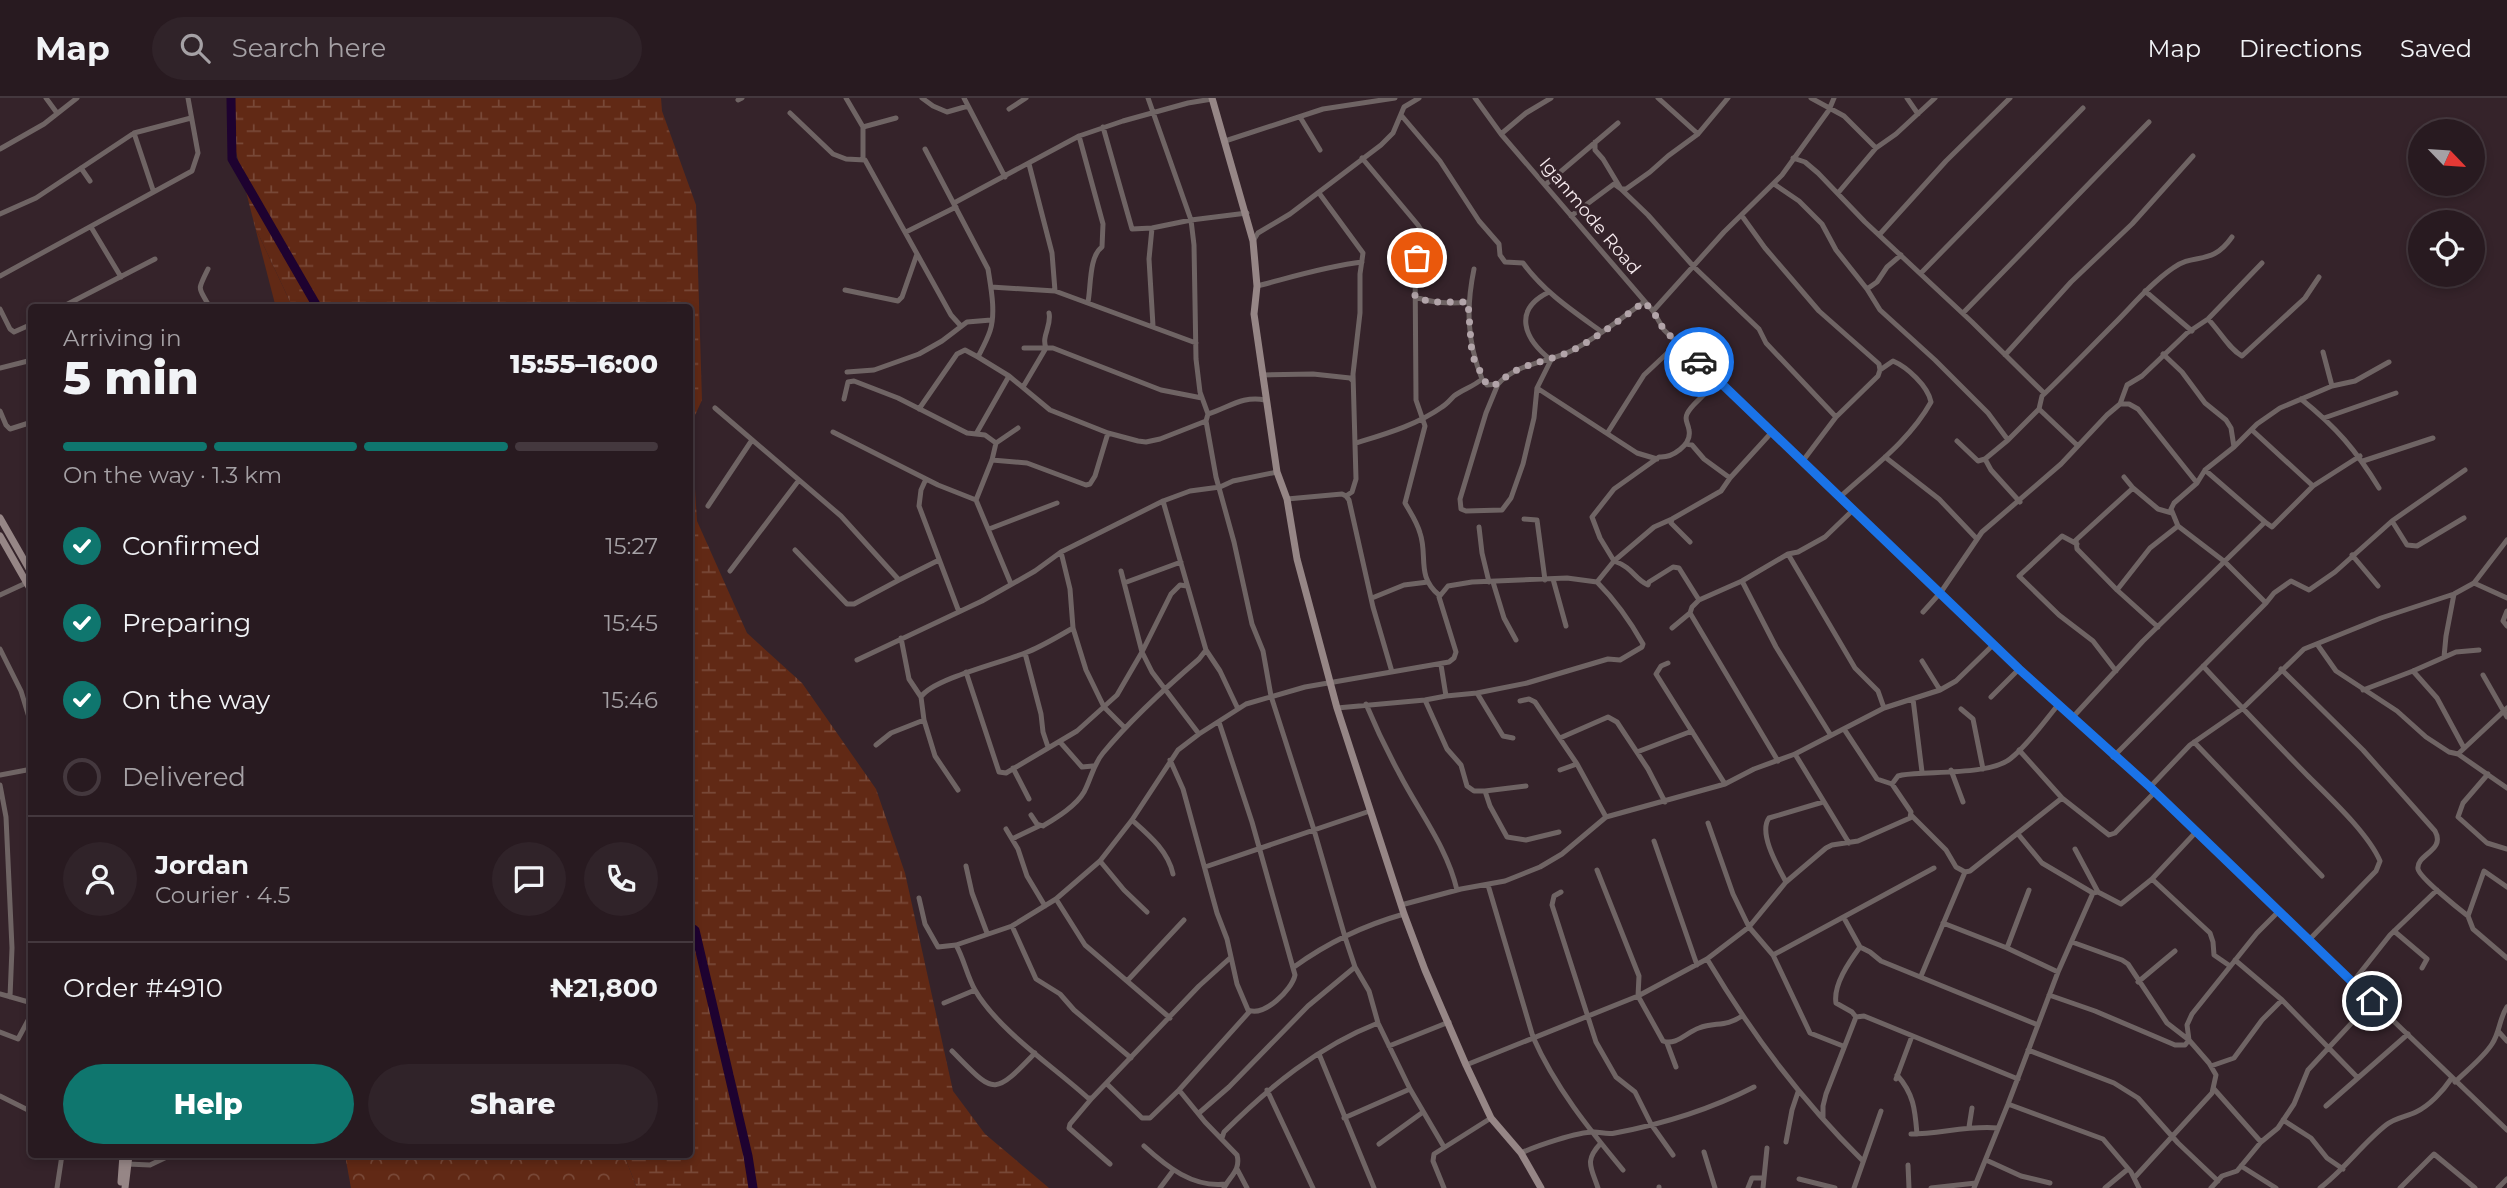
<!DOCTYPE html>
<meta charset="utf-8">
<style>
:root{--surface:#281a20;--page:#302329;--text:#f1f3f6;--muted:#a5a1a5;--line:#44383e;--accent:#0f766e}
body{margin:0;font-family:Montserrat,sans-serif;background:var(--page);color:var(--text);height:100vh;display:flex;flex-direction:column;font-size:26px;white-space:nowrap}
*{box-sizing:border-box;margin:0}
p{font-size:23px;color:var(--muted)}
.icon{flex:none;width:38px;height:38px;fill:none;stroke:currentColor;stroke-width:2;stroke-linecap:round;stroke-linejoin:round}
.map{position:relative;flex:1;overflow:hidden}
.sheet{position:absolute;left:28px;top:206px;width:665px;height:854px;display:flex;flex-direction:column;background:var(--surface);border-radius:7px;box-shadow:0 4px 10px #0003,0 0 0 2px var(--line)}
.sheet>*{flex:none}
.needle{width:46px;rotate:115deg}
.tools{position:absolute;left:2408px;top:21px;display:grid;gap:14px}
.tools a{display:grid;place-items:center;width:77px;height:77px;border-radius:50%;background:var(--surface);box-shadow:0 4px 10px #0003,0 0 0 2px var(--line);font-size:35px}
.pin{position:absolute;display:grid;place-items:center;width:60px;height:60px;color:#fff;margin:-30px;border:4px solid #fff;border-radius:50%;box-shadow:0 2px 7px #0007}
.courier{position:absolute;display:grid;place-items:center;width:70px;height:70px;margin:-35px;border:5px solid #1a73e8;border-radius:50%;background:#fff;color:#222;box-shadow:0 2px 9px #0007}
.head em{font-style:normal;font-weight:800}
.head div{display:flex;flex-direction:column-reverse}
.head{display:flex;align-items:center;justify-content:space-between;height:119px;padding:0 35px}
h1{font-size:46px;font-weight:800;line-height:52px}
.bar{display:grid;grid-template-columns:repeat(4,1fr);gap:10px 7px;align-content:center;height:84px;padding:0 35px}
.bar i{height:9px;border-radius:5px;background:var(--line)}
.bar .current{background:var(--accent)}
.bar p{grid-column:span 4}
.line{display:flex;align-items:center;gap:18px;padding:0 35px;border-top:2px solid var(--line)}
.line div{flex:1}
.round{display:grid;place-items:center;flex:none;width:74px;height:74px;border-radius:37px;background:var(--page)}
ol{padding:0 35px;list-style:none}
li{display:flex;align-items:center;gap:21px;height:77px}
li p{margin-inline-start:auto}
li .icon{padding:7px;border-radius:50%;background:var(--accent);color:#fff;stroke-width:4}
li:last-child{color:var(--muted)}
li i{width:38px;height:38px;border:4px solid var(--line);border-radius:50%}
.button{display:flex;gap:14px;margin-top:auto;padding:14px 35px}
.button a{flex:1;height:80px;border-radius:42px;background:var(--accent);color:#fff;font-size:28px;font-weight:800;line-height:80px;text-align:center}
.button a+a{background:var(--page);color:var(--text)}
header{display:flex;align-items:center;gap:42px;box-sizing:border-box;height:98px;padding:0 35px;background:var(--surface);border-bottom:2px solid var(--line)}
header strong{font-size:33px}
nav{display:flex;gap:38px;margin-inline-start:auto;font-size:24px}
.search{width:490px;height:63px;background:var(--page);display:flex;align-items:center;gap:18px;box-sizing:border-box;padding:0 24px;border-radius:38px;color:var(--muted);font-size:26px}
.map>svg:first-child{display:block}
.green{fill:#612915}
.forest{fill:url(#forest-crowns)}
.wetland{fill:url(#wetland-marsh)}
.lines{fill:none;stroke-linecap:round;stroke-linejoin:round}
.river{stroke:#1e0230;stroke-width:9}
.street{stroke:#6f6464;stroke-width:5}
.secondary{stroke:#968686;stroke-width:7}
.done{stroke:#b2a4a9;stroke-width:7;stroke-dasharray:0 12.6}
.route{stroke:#1a73e8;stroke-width:9}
.labels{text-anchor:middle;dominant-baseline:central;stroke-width:6;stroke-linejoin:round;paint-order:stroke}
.street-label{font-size:18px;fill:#f6eaee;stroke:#35232a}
</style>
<header>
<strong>Map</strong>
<div class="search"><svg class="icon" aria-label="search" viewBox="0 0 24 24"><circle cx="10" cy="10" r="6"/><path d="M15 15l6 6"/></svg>Search here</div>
<nav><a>Map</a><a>Directions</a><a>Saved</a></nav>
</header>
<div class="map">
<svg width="2507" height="1090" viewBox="0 0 2507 1090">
<defs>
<pattern id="forest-crowns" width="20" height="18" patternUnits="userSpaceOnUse" patternTransform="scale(1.75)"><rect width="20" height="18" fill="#612915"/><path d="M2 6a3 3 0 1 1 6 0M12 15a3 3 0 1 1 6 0" fill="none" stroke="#784837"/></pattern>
<pattern id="wetland-marsh" width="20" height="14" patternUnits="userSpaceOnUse" patternTransform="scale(1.75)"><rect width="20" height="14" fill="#612915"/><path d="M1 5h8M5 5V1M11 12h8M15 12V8" fill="none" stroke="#784837"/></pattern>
</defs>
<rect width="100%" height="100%" fill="#35232a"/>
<path class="green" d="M255,129L293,210H276Z"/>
<path class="forest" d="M345,1057H624L637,1090H351Z"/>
<path class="wetland" d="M229,0H661L662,13L696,107L702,302L691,326L697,423L747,535L802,585L876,691L905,775L953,993L985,1036L1049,1090H637L624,1057H690V210H293L255,129L227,18Z"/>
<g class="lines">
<path class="river" d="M231,0L232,61L318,210
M690,829L695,832L748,1058L753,1090"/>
<path class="street" d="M46,0L57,15
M846,0L863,29V60
M922,0L933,8L947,14L968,8
M964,0L1005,79
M1148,0L1191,122L1194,147L1196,261L1200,294L1208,316
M1475,0L1501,36L1653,213L1664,232L2058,607L2150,689L2507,1032
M1658,0L1698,36
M1811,0L1844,18L1876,50
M1907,0L1918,16
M738,2L742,0
M1009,11L1026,0
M790,15L833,56L846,61L865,62L951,217L960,227
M1401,17L1440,63L1479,123L1499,146L1500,157L1505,164L1523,165C1544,194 1573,213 1602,234
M1300,19L1320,52
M863,29L896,20
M1103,29L1132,131L1152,130L1191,122L1247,115
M134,35L153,92
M1501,36L1526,15L1551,0
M1079,38L1103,126L1102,149C1089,158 1091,189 1088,204
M1225,43L1323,11L1395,0
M1595,44V52L1603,61L1621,91L1648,117L1694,169L1759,231L1766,245L1836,319
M0,51L44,26L77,0
M1362,60L1418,127L1428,143L1426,153L1415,163L1416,302L1425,328L1405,405C1410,414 1417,424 1420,435C1428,458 1416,478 1439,497
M1793,60L1805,64L1818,75L1865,124L1972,224L2044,295
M1029,66L1052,155L1055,193
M81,70L90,83
M1774,86L1799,103L1822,126L1836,152L1867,191L1880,212L1935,262L1988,315L2008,342
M1545,87L1618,25
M1319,95L1363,155L1360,176V215L1353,276L1356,381L1352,394L1346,398L1349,402L1373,509L1392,574
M1838,95L1876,50L1896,36L1935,0
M954,105L1079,38L1123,23L1188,5L1212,1
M0,116L36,100L134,35L191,20
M1571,118L1614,86L1621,91H1626L1650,74L1668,58L1698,36L1728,0
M1742,118L1765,150L1819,213L1879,266L1880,272L1878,278L1836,319L1802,364
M91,129L121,179
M1152,130L1149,161L1153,228
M906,134L956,109
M1879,137L1946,63L2010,0
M1253,143L1258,135L1290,116L1381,47L1393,35L1404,9L1419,0
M208,171C196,195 199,188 210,210
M1474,171C1466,210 1467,243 1482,281
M1921,175L2083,10
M0,178L192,73L198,55L188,0
M1257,188C1292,179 1327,168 1362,164
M991,189L1055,193L1196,245
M1867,191L1877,184L1887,169L1901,157
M845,192L898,203L902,199L917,156
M2145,193L2192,233
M1415,199C1434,205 1448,206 1468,204
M60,210L155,161
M0,211L10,231L14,234L32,226
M1653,213L1724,134L1782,77L1829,12L1834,0
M1963,215L2149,24
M2208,221C2219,232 2228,250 2242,258L2305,200L2319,179
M1024,250H1053L1161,292L1202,300
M2323,254L2332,288
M2163,256L2182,274L2205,305L2226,322L2231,330L2234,349
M2005,257L2071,184L2132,126L2193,58
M978,259L1009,278L1050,312L1108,335L1138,343L1146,344L1160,341L1206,323L1208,316C1228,310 1243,297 1265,302
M0,270L32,262
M847,274L874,272L919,256L942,243L967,224L991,222
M1262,277L1313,276L1350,280L1353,283
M1498,286L1486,315L1460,401L1461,411L1466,413L1502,412L1511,400L1523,366L1534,320L1537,290L1551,262C1524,241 1512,212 1549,194
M1023,289L1046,250C1041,238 1052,228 1049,215
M1537,290L1637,355L1657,361
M844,301L848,284L854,283L898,300L967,335L985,337L996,345L992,362L976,402
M2301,301C2336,329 2356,352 2379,390
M2120,306H2129L2138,311L2197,385
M715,310L841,418L899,482L939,462
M919,311L957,256L965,252L978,259C982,251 987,242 990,233C996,215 991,190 988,171L925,51
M0,313L6,327L10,331L32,324
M2324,320L2396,295
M1206,323L1216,379L1234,444L1252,526L1263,553L1271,598L1314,732L1345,839L1355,869L1369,893L1378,925L1410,991L1444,1049
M2252,332L2313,388
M833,334L938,387L976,402L1011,486
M1608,334L1644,277L1678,245
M976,336L1009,278
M1957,343L1978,363L1985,361
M996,345L1018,330
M1356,345C1385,336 1417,327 1442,309C1447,306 1450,302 1454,298C1463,291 1473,289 1482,281L1487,287L1498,286C1517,265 1547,265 1571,253C1597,240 1620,221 1644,204
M1686,346L1692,347L1704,361L1730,380
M2078,348L2039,311L2042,298C2066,275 2090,250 2114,226C2133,207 2151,185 2173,170C2195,154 2211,169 2232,139
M1885,359L1939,401L1977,441
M992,362L1027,365L1086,387L1090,386L1095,378L1108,335
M2363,363L2433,340
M2205,372L2265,424
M2124,379L2133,390
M926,381L921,392L919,408L959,514
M1840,399C1873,369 1910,342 1931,304C1928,288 1907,269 1893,263L1880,272
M1287,401L1342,396L1346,398
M2020,404L1991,372L1985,361L2008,342L2039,311
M708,408L752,342
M1524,421L1537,422L1545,482
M1672,421L1671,425L1690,444
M2392,423L2465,372
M1479,429L1482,455L1489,484
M989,431L1057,405
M2077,446L2062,438L2019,478L2059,517L2093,543L2116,573
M795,452L847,506H854L899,482
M1061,454L1070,491L1073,530L1086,572L1104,609L1125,630
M1788,456L1855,570L1878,593L1884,610
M2352,457L2378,488
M730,473L799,382
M1121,473L1142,554L1152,574L1199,636
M1553,481L1566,528
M1742,483L1776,549L1830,636
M1493,484L1504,520L1516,542
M1124,485L1181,464
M2474,485L2507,500
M2117,492L2150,450L2178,428
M0,497L26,485
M1372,500L1404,487L1428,484
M1699,502L1679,470L1673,469L1649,484L1648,487C1633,480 1634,470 1614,463L1600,440L1592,419L1614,391L1659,359C1672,360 1692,347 1689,332C1688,325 1684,322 1687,316C1691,307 1701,301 1706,294C1709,289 1711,283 1714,278
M2266,505L2274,495L2291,483L2309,492L2335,474L2392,423L2407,447L2417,448L2464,420
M2507,513L2503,523L2507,528
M1923,514L1941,494L1982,434L2061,366L2107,317L2120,306L2127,287L2142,278L2187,235L2208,221L2262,165
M2158,529L2117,492L2077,451L2076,442L2133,390L2158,411L2172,415
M1672,530L1690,515
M901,540L909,581L921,599L924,622L935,658L958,692
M2317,546L2336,573L2397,613L2426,639L2449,654L2458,656L2507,690
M0,551L21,593L32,629
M1206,552L1220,573L1238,611
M1025,555L1041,616L1043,634L1048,649
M2444,559L2446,538L2454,496
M857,562L982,503L1035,473L1061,454L1163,403L1190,393L1220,389L1233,383L1277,374
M1922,563L1940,592
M1668,565L1661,568L1656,576L1725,686
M1441,567L1446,598
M2203,568C2237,605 2272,641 2307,677C2329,699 2368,735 2380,763L2376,773L2308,843
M2281,571L2363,652L2435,733C2446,753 2416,756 2418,771C2420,780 2459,811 2468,818L2484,773L2507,789
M2413,573L2437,600L2464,650
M966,574L999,674L1006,675L1077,633L1117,597L1142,554L1171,496L1180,487L1187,488
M2483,577L2507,619
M2363,592L2413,573L2456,554L2479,552
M1477,595L1527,585L1608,561L1620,562L1642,549L1643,546C1630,523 1616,503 1597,484
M921,599C932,581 1003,564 1025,555C1041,549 1057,539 1073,530
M1991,599L2019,571
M1913,601L1922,674
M1425,602L1447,651L1461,667L1467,688L1474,693H1485L1490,708L1507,739L1526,742L1559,734
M1520,603L1529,601L1535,604L1577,666L1606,719
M1366,606C1376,630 1387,653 1399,675C1419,714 1447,749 1457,792
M1337,610L1425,602L1446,598L1477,595L1503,638L1513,640
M1961,611L1973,621L1983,671
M2072,620L2143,543L2265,424L2272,429L2313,388L2360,358
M1560,640L1608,619L1617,624L1648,671L1665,704
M1060,644L1082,669L1093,668
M2194,644L2322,778
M876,647L891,635L924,622
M2019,652L2062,700L2109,737L2115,735L2154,695
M1637,654L1692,633
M1795,656L1849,745
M2458,656L2507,610
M2113,659L2266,505L2225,464L2178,428L2171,411L2174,405L2197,385L2205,372L2234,349L2257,326L2280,310L2332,288L2355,283L2389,264
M1170,662L1183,691L1217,815L1227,841L1237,886L1248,912C1264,919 1292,892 1295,877L1252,724L1219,624
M1778,663L1690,515L1692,509L1699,502L1742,483L1788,456L1798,454L1825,439L1853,412
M1013,670L1029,701
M1560,672L1577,666
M1951,672L1963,704
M2488,676L2463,705L2458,719L2487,745L2507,751
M0,677L32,671
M1892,686L1898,678L1902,677C1930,673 1990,677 2010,661C2028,647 2043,625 2058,607
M0,687L6,719L12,850L10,899
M2150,689L2190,647L2242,611L2304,551L2381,520L2454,496L2474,485L2507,442
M1485,693L1526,688
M1031,717L1037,726L1043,728C1056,720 1076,708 1084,694C1091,681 1093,667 1103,655C1132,620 1164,591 1199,561L1206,552L1163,403
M1911,717L1946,752L1956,769L1965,774L1970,773L2062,700
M1132,722C1150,738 1168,753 1173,776
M1708,725L1733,796L1749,829L1773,857L1810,935L1843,948
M1006,731L1018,751L1027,778L1045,808
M2018,736L2042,765L2093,795L2098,794L2121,806L2152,781L2195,735
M1012,741L1039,728
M1654,743L1697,867
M2075,751L2098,794
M1100,763L1124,792L1147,814
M966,768L972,795L987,835
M1205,769L1370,713
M1597,772L1639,878L1638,898L1663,943C1676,948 1687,934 1699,930C1715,924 1726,929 1742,918
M2152,781L2210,835L2213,844L2214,857L2230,868
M1786,784C1778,769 1758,735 1769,720L1823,704
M1488,787L1533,939C1555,989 1589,1031 1623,1072
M1561,794L1554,798L1552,807L1596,944L1616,979L1635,994L1651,1026L1673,1057
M919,800L925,826L938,849L956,847L1012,828L1056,801L1100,763L1132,722L1178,652L1199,636L1246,606L1305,589L1449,564L1454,560L1456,554L1439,499L1448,488L1472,484L1567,480L1597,484L1614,463L1654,429L1672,421L1721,393L1730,380L1772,334
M1056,801L1085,847L1170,920
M1401,807L1461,791L1505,783L1540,769L1562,756L1606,719L1725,686L1754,671L1795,656L1884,610L1940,592L1956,583L1994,546
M2468,818L2473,831L2507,860
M1844,820L1860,849L1870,854L1881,863L2038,927
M1943,825L2007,850L2058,874
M1012,828L1036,881L1060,896L1074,912L1131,960
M2394,833L2427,861L2422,870
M2072,844L2122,862L2128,866L2167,925L2189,942
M956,847C964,861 967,878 975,892C998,932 1054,969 1088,1000H1092L1199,888L1230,860
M2007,850L2029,792
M1773,857L1934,770
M1707,861C1752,936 1800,1001 1863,1063
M2235,862L2282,902L2358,980
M1294,869C1327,845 1365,827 1404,816
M1921,878L1965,774
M1128,882L1184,822
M2138,884L2175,853
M2352,885L2390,837L2437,792
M0,896L32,905
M2049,897L2095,913L2175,947H2185L2189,942L2209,965L2216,977L2212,995L2135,1079
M944,905L975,892
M1856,919L1864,918L2018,981
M2498,933L2507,943
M0,934L18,941L32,915
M2189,942L2187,927L2192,916L2257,835L2278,814
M1667,945L1676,969
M1389,948L1449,924
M2028,952L2114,985L2138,1000L2178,1045L2218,1083
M952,953C994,995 992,1000 1035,955
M1319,956L1374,1090
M1466,967L1638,898L1707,861L1749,829L1786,784L1826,750L1832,747L1858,743L1910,720L1911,714L1892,686L1877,681L1844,631
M2211,968L2234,960L2262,922L2282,902
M1897,977C1914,996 1915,1012 1917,1036
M1896,981L1912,938
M2455,984C2467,972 2483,960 2492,946C2500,934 2499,921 2507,909
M1107,986L1142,1020H1150L1179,992L1250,913
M2214,991L2261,1044
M1179,992L1205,1024L1237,1057C1241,1072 1230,1078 1224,1090
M1267,992L1313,1090
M0,998L32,1014
M1092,1000L1070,1026L1069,1030L1110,1066
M2008,1006L2103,1041L2131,1074L2139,1090
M2326,1008L2408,936
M1199,1015L1229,989L1308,908L1355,869
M1344,1020L1410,991
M1823,1021V1008L1826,996L1856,919L1852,914L1836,905C1833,887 1849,864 1860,849
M2283,1022L2311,1040L2327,1060L2343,1071
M1969,1029L1972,1010
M1911,1036C1940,1036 1968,1027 1998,1030
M1222,1040L1224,1034C1269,989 1319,948 1378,925
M1786,1044L1792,1012L1798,994
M1379,1046L1423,1014
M1144,1048C1167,1069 1193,1090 1226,1086
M1704,1054L1715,1090
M1521,1055C1536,1048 1577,1034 1594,1034C1601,1034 1607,1037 1615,1035C1663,1026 1711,1011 1754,989
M1986,1062L2021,1078L2050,1085
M128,1066L150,1067L171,1057
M1908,1067L1909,1090
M2241,1068L2276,1090
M1237,1071L1247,1090
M1799,1081L1835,1090
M1659,1089V1090
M57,1090L62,1057
M1160,1090L1172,1074
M1444,1090L1433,1063L1434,1056L1491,1020
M1598,1090C1591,1069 1584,1063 1601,1045
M1748,1090L1752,1080H1764
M1763,1090L1767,1050
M1854,1090L1881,1013
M1931,1090L1976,1085
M1974,1090L2008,1006L2058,874L2093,795
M2105,1090L2128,1071
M2211,1090L2222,1078L2237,1073L2261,1044L2278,1030L2294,1006L2308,972L2372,903
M2320,1090C2345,1071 2362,1046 2386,1027C2396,1019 2406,1019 2416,1014C2429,1008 2443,993 2451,981
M2400,1090L2434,1056L2475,1090
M2498,1090L2507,1081"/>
<path class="secondary" d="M1212,0L1253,143L1257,188L1254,216L1277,374L1287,401L1297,461L1337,610L1404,816L1425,872L1466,967L1491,1020L1521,1055L1541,1090
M0,420L32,476
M0,438L32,494
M121,1084L123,1057
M125,1090L129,1057"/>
</g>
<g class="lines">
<path class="done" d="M1417,160L1415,163V199L1431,204H1468L1472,257L1487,287L1498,286C1517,265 1546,265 1571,253C1597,240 1621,221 1644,204L1653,213L1664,232L1699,264"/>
<path class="route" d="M1699,264L2019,571L2150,689L2372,903"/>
</g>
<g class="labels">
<g class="street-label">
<text transform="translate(1590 118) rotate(50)">Iganmode Road</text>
</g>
</g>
</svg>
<div class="tools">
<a><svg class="needle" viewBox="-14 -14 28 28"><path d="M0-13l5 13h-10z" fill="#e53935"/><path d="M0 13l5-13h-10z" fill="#a5a1a5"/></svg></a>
<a><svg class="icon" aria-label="locate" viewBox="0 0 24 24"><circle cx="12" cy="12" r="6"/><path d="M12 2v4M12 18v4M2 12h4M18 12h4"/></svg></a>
</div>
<div class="pin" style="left:1417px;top:160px;background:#ea580c"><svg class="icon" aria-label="bag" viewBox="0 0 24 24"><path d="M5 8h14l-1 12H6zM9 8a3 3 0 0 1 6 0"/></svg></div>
<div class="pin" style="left:2372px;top:903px;background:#1f2937"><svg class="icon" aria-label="home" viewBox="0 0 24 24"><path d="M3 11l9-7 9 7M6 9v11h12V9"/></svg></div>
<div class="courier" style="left:1699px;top:264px"><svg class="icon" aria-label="car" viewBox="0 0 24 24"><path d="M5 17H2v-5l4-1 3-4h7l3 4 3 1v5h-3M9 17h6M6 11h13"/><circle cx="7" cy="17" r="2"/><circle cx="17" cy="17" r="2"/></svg></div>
<section class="sheet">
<div class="head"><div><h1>5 min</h1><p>Arriving in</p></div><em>15:55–16:00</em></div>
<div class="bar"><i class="current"></i><i class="current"></i><i class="current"></i><i></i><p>On the way · 1.3 km</p></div>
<ol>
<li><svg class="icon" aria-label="check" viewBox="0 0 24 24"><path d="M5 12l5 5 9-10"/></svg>Confirmed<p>15:27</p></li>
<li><svg class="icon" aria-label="check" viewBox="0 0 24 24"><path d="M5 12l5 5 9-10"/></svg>Preparing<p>15:45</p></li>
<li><svg class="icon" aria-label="check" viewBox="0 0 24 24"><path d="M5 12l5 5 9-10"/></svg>On the way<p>15:46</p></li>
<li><i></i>Delivered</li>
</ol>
<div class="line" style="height:126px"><a class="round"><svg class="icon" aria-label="person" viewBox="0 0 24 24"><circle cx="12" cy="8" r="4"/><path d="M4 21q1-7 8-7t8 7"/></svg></a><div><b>Jordan</b><p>Courier · 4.5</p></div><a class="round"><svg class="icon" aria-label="chat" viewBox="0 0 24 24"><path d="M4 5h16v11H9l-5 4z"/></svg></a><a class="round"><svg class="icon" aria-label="phone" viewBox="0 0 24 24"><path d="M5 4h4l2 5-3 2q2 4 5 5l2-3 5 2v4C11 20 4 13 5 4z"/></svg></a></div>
<div class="line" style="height:91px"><div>Order #4910</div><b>₦21,800</b></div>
<div class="button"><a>Help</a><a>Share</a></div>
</section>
</div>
